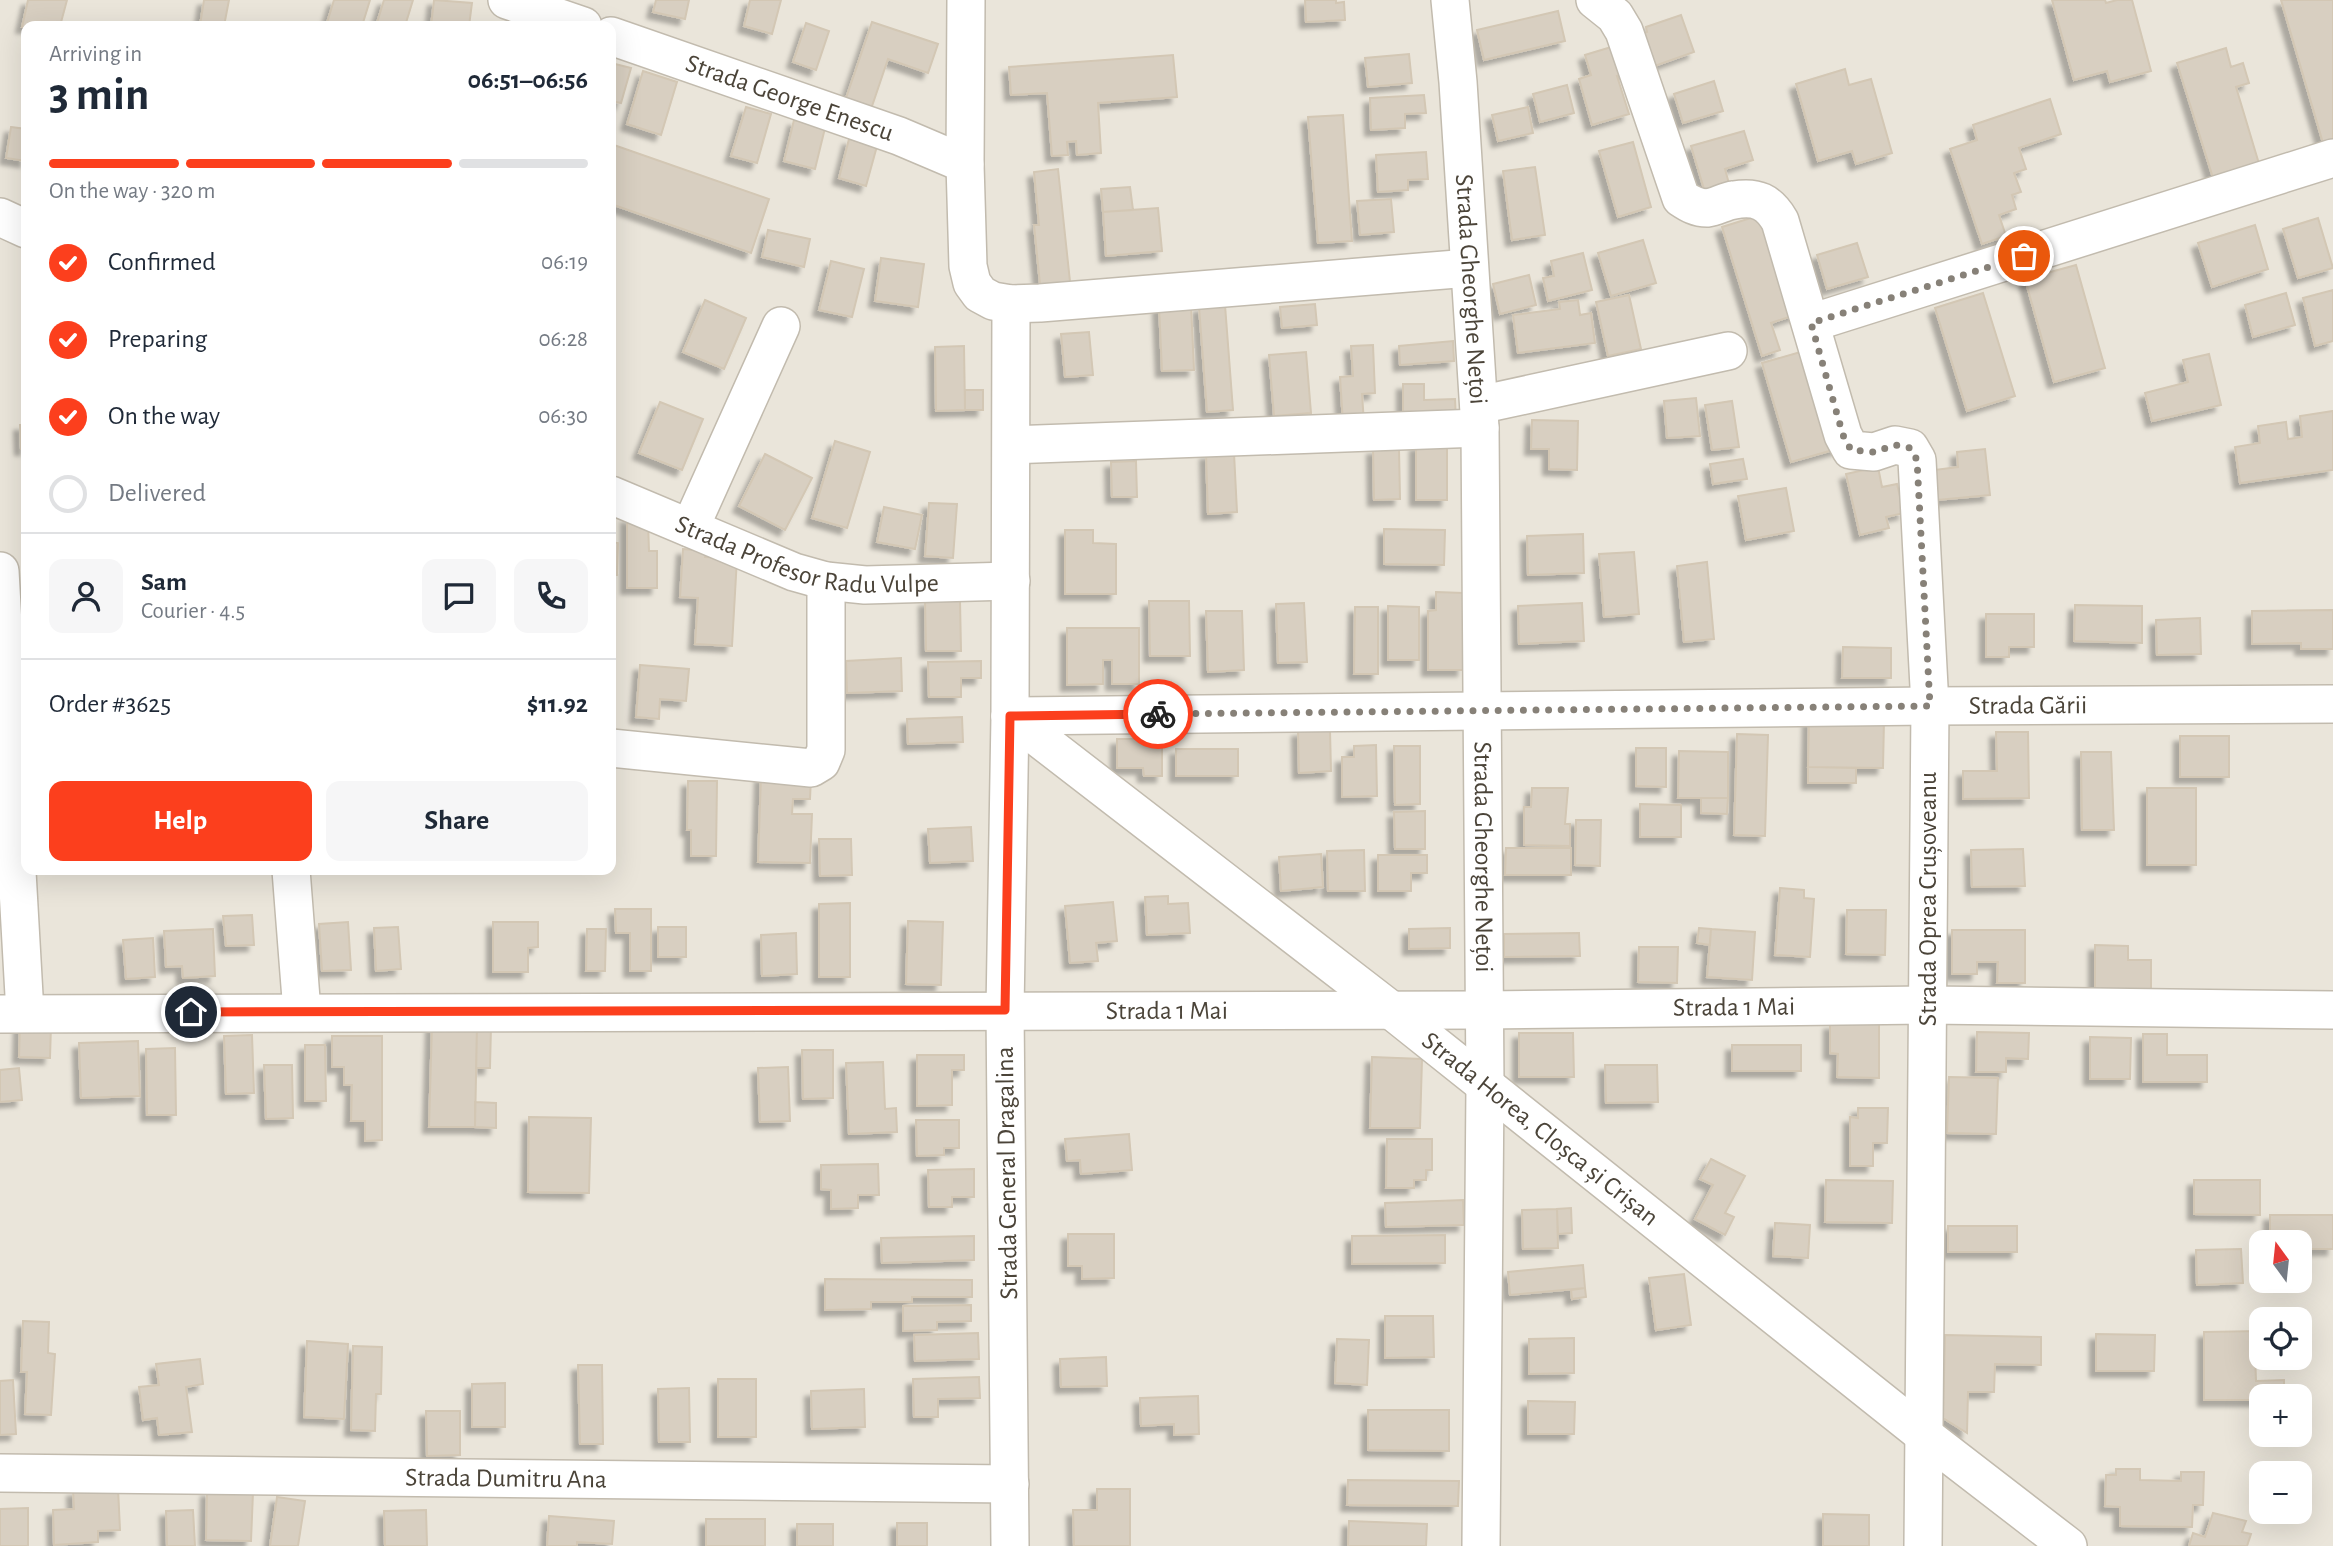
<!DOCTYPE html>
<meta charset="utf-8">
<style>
:root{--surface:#fff;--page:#f6f6f7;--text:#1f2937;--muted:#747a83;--line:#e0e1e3;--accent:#fc3f1d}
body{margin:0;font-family:"Alegreya Sans",sans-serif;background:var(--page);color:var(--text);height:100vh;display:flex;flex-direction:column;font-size:26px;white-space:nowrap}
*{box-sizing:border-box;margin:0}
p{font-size:23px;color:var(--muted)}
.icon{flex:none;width:38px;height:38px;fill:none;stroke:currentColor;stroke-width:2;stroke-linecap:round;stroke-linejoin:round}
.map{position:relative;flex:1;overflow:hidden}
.sheet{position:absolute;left:21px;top:21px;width:595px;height:854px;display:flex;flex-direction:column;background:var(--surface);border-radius:14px;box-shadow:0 7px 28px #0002}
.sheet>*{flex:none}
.needle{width:46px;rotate:345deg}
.controls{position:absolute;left:2249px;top:1230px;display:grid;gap:14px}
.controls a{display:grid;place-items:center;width:63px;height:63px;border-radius:14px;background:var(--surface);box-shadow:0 7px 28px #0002;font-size:35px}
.pin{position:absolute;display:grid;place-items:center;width:60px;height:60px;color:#fff;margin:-30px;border:4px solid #fff;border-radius:50%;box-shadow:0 2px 7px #0007}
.courier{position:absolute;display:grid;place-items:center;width:70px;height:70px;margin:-35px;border:5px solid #fc3f1d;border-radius:50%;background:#fff;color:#222;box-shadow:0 2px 9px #0007}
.headline em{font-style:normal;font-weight:700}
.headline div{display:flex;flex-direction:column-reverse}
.headline{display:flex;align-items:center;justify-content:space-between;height:119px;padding:0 28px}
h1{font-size:46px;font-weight:700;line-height:52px}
.bar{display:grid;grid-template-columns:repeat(4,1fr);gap:10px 7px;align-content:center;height:84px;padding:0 28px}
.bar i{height:9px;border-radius:5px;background:var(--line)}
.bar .active{background:var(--accent)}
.bar p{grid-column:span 4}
.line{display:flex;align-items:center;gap:18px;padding:0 28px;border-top:2px solid var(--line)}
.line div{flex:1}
.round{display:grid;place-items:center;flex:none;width:74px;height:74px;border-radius:14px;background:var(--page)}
ol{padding:0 28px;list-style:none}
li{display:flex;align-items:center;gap:21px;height:77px}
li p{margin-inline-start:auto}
li .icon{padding:7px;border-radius:50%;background:var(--accent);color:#fff;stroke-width:4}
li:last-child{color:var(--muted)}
li i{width:38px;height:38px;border:4px solid var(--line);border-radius:50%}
.cta{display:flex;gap:14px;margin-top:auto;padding:14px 28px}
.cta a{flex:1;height:80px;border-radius:14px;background:var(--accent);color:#fff;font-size:28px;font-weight:700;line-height:80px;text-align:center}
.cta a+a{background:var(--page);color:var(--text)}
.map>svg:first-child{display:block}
.residential{fill:#eae5da;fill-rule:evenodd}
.building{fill:#d8cfc1;stroke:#d3c7b4;stroke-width:2;filter:url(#shadow)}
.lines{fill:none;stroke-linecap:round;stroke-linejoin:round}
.minor-casing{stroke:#c2bbae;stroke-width:40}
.minor{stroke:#fff;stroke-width:37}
.done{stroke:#878178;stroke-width:7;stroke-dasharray:0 12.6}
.route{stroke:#fc3f1d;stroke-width:9}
.labels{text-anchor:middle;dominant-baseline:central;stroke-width:6;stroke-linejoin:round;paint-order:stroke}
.street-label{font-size:26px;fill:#4b4439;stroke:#fff}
</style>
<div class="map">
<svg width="2333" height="1546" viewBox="0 0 2333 1546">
<defs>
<filter id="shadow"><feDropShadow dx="-6" dy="6" stdDeviation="2" flood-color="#0004"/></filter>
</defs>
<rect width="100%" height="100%" fill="#f6f3ec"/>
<path class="residential" d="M0,0H2333V1546H0ZM26,26H611V870H26ZM2261,1242H2300V1281H2261ZM2261,1320H2300V1358H2261ZM2261,1396H2300V1435H2261ZM2261,1474H2300V1512H2261Z"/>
<path class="building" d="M28,0H67L60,26L22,27Z
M204,0H229L224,26L200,25Z
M334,0H370L362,26H326Z
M384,0H413L405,26H376Z
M434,0L472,3L469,26H431Z
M656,0H689L685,19L653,12Z
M750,0H781L772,34L744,26Z
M1305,0H1336V3L1344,2L1345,20L1306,22Z
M2052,0H2105L2106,3L2117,0H2132L2151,71L2110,82L2107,71L2074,80Z
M2281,0H2333V140L2323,143Z
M1558,11L1565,41L1484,60L1477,30Z
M1681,15L1694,52L1649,68L1638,36L1647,32L1646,27Z
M872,22L938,44L928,73L888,59L870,112L844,104Z
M806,23L829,31L816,70L793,62Z
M1621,44L1629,72L1617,76L1629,114L1592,125L1579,79L1591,75L1585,55Z
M2226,48L2231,67L2243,63L2249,83L2236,87L2260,167L2214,181L2177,63Z
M1409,54L1412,83L1368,87L1365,58Z
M1173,55L1177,97L1098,103L1101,153L1077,155L1076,141L1067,142L1068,155L1052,156L1047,93L1011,95L1009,67Z
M611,63L631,68L621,103L611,101Z
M1845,69L1849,85L1871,79L1892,153L1856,164L1852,151L1818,161L1796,84Z
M643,71L677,82L661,135L627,124Z
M1714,81L1723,111L1683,123L1674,94Z
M1567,85L1574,113L1540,122L1533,94Z
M1424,95L1426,113L1405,114V128L1371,130L1370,98Z
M2050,99L2061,134L2019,148L2026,169L2014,173L2021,192L2012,195L2016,209L1999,215L2006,236L1982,244L1950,149L1977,140L1973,125Z
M746,107L771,114L757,163L731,156Z
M1528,107L1533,133L1498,141L1492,115Z
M1343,115L1352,241L1318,243L1308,117Z
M794,120L825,128L815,169L784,161Z
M11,127L26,129V161L6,158Z
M1744,131L1753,160L1725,169L1731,191L1707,199L1691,146Z
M849,139L877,146L866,186L839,178Z
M1633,142L1651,207L1618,217L1599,151Z
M611,144L769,199L751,253L611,204Z
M1426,152L1428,179L1408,180V190L1378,192L1376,155Z
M1535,167L1545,235L1512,240L1503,171Z
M1058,169L1071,291L1041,294L1034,225H1039L1034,172Z
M1130,187L1133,210L1103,212L1101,189Z
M1391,199L1394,232L1360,235L1357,201Z
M1158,208L1162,251L1106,256L1103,212Z
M1770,212L1801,313L1771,323L1780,350L1762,356L1722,227Z
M2318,218L2333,268L2298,278L2283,229Z
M2255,225L2268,269L2212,287L2198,243Z
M768,230L810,239L804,267L762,257Z
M1643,240L1656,283L1611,296L1598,253Z
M1857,243L1868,277L1827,289L1817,255Z
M1583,253L1592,290L1548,301L1543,278L1554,276L1551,261Z
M881,258L924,264L918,307L875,301Z
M831,261L864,269L852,317L819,310Z
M2076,265L2105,368L2054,382L2025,279Z
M1529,275L1536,305L1500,314L1493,284Z
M2333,290V341L2315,346L2303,298Z
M1983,293L2015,396L1967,411L1935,308Z
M2286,293L2295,325L2253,337L2245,305Z
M1629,295L1641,349L1608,356L1596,302Z
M705,300L746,318L724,369L683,352Z
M1578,300L1580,315L1591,313L1595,343L1518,353L1513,315L1560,309L1559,302Z
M1191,304L1194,370L1162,371L1159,306Z
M1315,304L1317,325L1282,328L1280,307Z
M1225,305L1233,410L1207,412L1199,307Z
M1089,332L1093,375L1065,377L1061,334Z
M1453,341L1454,361L1400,365L1399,346Z
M1373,345L1375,393L1362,394L1364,423H1343L1340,377L1353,376L1351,346Z
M964,346L965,410L936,411L935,347Z
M1811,349L1840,448L1791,462L1762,363Z
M1306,352L1311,413L1274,416L1269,355Z
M2209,354L2221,405L2152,421L2145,393L2188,382L2183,360Z
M1403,384H1424V400L1455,399L1456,421L1403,422Z
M965,390H983V410H965Z
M1696,398L1700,436L1667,438L1664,401Z
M1732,401L1739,447L1712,450L1705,405Z
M660,402L703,419L682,470L639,453Z
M2333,411V470L2240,483L2235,447L2260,443L2258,426L2286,422L2288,439L2302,437L2300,416Z
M1532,420L1578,421L1577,470L1549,469V449H1531Z
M20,425H26V449H21Z
M835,441L870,452L847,528L812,518Z
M1447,444V500H1416V445Z
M1373,449H1399L1400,499L1374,500Z
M1985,449L1990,495L1937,500L1934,470L1958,467L1957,452Z
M1234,453L1237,512L1208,514L1206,454Z
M765,454L812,478L785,530L739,506Z
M1743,459L1747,479L1713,484L1710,464Z
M1136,461L1137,497H1112L1111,462Z
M1878,467L1882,487L1897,484L1904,513L1886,517L1889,528L1860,535L1846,474Z
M1786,488L1794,531L1746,540L1738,496Z
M929,503L957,504L953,558L925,556Z
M884,507L922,515L915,549L877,542Z
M627,517L648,522L649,551H657V588H627Z
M1384,529L1445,530L1444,565L1384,564Z
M1065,530H1093V543L1116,544V594H1065Z
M1583,534L1584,573L1528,575L1527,536Z
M611,542L618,543L617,575H611Z
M683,549L705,551V557L737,558L732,646L695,644L698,598L680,597Z
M1634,552L1639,614L1604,617L1599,554Z
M1707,562L1714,639L1684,642L1677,566Z
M1436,592L1463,593V670H1428V611L1436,610Z
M960,600L961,651H926L925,601Z
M1149,601H1189L1190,656H1150Z
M1304,603L1307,662L1278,663L1276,604Z
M1582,603L1584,641L1519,644L1518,606Z
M2075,605L2142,606V643L2074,641Z
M1388,606L1419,607V660H1388Z
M1355,607H1378V674H1354Z
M2333,610V649H2301V643L2252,644V611Z
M1206,611H1242L1244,670L1208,672Z
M1986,614H2034V647H2009V657H1986Z
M2200,618L2201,654L2157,655L2156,620Z
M1067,628H1139V684H1112V660H1103V684L1067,685Z
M1843,647L1891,648V678H1842Z
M901,658L902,691L847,693L846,661Z
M981,661V678H961V697H929L928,662Z
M640,665L689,669L686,701L660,699L659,719L636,717Z
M962,717L963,742L908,744L907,719Z
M1809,719L1884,720L1883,768L1808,767Z
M1330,730L1331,771L1299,773L1298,731Z
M1996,732H2028L2029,798L1963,799V771H1997Z
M1737,734L1768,735L1765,836L1734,835Z
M2180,736H2229V777H2180Z
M1117,739H1162V776H1144L1143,768H1117Z
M1376,745L1377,796L1342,797V757H1354V746Z
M1394,746H1420V804L1395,805Z
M1636,748H1666V787L1636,786Z
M1176,749H1238V776H1176Z
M1679,751L1728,752V798H1678Z
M2081,752H2111L2114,830H2082Z
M1808,767L1856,768V783H1808Z
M761,776L811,777L810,799H793L792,814H812L810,863L758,862Z
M688,781H717L716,856H691V830H687Z
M1532,788H1568L1565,824H1570V846L1524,845V807H1531Z
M2147,788H2196V865H2147Z
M1701,798H1728L1727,814L1701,813Z
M1640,804L1681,805V837H1640Z
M1425,811V849H1395L1394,812Z
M1576,820H1601L1600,866L1575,865Z
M971,827L973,861L930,863L928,829Z
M819,839H851L852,875L820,876Z
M1506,848H1571V875H1505Z
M2023,849L2025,886L1972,887L1971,850Z
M1364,850L1365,891H1328L1327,851Z
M1321,854L1323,887L1281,891L1279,857Z
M1378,855H1427V873H1411V891H1378Z
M1780,888L1804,890V898L1814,899L1810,957L1775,955Z
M1168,896V904L1188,903L1190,933L1147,935L1145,897Z
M1113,902L1117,941L1096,943L1098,961L1070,963L1065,906Z
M850,903V977H819V904Z
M615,909H651V971H630V933H616Z
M1847,910H1886L1885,955L1846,954Z
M252,915L254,945L226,946L223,916Z
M908,921L943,922L941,985L906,984Z
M348,922L351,970L322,971L319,924Z
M493,922H538V947L528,948V972H493Z
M398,927L401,969L376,971L374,928Z
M658,927H686V957H658Z
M1450,928V948L1409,949V929Z
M1699,928L1711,929L1710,945L1697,943Z
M213,929L215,976L183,978L182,966L166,967L164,931Z
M587,929H606L605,971H586Z
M1711,929L1755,932L1752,980L1707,977Z
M1952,930H2025V983H1997L1998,962H1977V974H1952Z
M796,933L797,974L762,976L761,935Z
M1579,933L1580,956L1504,957V934Z
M153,938L155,977L126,979L123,940Z
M2095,945L2128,946V960H2151V990H2095Z
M1639,947H1678L1677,983L1638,982Z
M20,1024L51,1025L50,1058L19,1057Z
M1830,1024H1879V1078L1837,1077L1838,1054L1830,1053Z
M432,1025L477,1026L475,1127H429Z
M477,1026H491L490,1068H476Z
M1977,1032L2029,1033L2028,1059L2006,1058V1072H1976Z
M1519,1033H1573L1574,1077H1519Z
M2143,1034H2167V1055H2207V1082H2143Z
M252,1035L254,1093L226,1094L224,1036Z
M332,1036H382V1140L365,1141V1121H351L352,1085H344V1067H332Z
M2090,1037L2131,1038L2130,1079H2090Z
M138,1041L140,1096L81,1098L79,1043Z
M305,1045H325L326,1101H305Z
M1732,1045H1801V1071H1732Z
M175,1048L176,1115H147L146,1049Z
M802,1050H833V1098L803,1099Z
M917,1055H964V1070H952V1105L917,1106Z
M1372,1057L1422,1059L1420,1128H1370Z
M883,1062L885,1109L896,1108L897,1132L849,1134L846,1063Z
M264,1065H292L293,1118L266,1119Z
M1605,1065H1657L1658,1102L1606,1103Z
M788,1067L790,1121L760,1122L758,1068Z
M19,1068L22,1100L0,1102V1070Z
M1949,1077L1998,1078L1996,1134L1947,1133Z
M475,1102L496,1103V1128L475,1127Z
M1858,1108H1888L1887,1143H1873V1166H1850V1117L1858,1118Z
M529,1117L591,1118L589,1193L528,1192Z
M916,1120H959V1148H944V1155L917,1156Z
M1129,1134L1132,1170L1081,1174L1080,1160L1067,1161L1065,1139Z
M1387,1139H1432V1170H1426V1180H1414V1188H1386Z
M1711,1159L1745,1176L1725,1213L1734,1217L1725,1235L1695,1219L1713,1185L1700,1179Z
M878,1164L879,1195H858V1208L831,1209V1190L821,1189V1165Z
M974,1169V1197H952V1207H929L928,1170Z
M1826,1180L1893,1181L1892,1223L1825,1222Z
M2194,1180H2260V1215L2194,1214Z
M1463,1200L1464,1225L1386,1227L1385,1203Z
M1571,1208L1572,1233L1558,1234L1557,1209Z
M1557,1209L1558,1248L1523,1249L1522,1210Z
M2270,1215H2333V1249H2300V1242H2270Z
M1775,1223L1810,1225L1808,1258L1773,1256Z
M1948,1226H2017V1252H1948Z
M1068,1234H1114V1278L1082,1279V1266H1068Z
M1445,1235V1263L1352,1264V1236Z
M974,1236V1260L882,1263L881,1238Z
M2241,1249L2243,1283L2197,1285L2196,1250Z
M1583,1265L1585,1288L1510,1295L1508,1272Z
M1684,1274L1691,1325L1656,1330L1649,1278Z
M825,1279L972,1280V1297H912V1302H871V1309L825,1310Z
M1585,1288L1586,1297L1572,1299L1571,1290Z
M971,1305V1321L937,1322V1330L903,1331V1306Z
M1385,1316H1433L1434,1357L1385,1358Z
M23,1321L49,1322L48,1353L55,1354L51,1415L25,1414L27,1372H21Z
M2261,1331V1353H2255L2256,1381L2284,1380V1396H2261V1400H2204V1332Z
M978,1333L979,1359L915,1361L914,1335Z
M2096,1334L2155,1335L2154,1371H2096Z
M1945,1335L2041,1337V1365L1995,1364L1994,1392H1968L1967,1433L1943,1418Z
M1574,1338V1373L1529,1374V1339Z
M1337,1339L1369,1340L1367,1385L1335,1383Z
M307,1341L348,1344L344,1419L304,1417Z
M353,1346L382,1347L381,1394H376L375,1431L351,1430Z
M1106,1357L1107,1386L1061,1387L1060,1359Z
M200,1359L203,1384L186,1387L192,1432L159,1435L157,1418L143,1420L139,1387L159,1385L156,1364Z
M578,1365H602L603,1444H580Z
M979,1377L980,1398L938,1399V1417H914L913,1379Z
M718,1379H756V1437H718Z
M13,1380L16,1434L0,1435V1381Z
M505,1383V1427H472V1384Z
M689,1388L690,1442H659L658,1389Z
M864,1389L865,1427L812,1429L811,1391Z
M1198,1396L1199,1434L1174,1435V1424L1141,1426L1140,1398Z
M1528,1401L1575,1402L1574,1434H1528Z
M1368,1410H1449V1451L1368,1450Z
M426,1411H460V1455L427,1456Z
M2116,1469H2140V1480L2181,1481V1472H2204L2203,1505H2193L2192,1527L2120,1526V1507L2105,1506L2106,1475H2116Z
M1348,1480L1459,1481L1458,1506L1347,1505Z
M118,1488L120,1530L98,1531V1542L54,1545L53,1510L74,1509L73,1491Z
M1097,1489H1130V1546H1074L1073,1510H1097Z
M207,1491L253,1492L251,1541L206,1540Z
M277,1497L305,1501L298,1546H270Z
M28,1508V1546H0V1509Z
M193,1510L195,1546H167L166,1511Z
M426,1510L427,1546H385L384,1511Z
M2213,1513L2246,1521L2242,1532L2251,1534L2247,1546H2189L2193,1533L2205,1537Z
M1823,1514L1869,1515V1546H1823Z
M549,1516L614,1521L612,1544L577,1542V1546H547Z
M706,1519H765V1546H706Z
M1349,1521L1427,1524L1426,1546H1348Z
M897,1523H927V1546H897Z
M797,1524H833V1546H797Z"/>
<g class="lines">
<defs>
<g id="minor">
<path d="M507,0L583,26"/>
<path d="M966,0L965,164L968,266L972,283L980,294L993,301L1011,304L1040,303L1469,268"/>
<path id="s1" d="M1450,0L1458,82L1480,428L1485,1086L1481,1546"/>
<path d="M1595,0L1615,16L1624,31L1681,198C1690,204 1697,208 1707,208C1716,207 1725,201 1734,200C1757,196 1769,202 1780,221L1843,435L1851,450L1874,452L1895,445L1910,448L1917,460L1930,706L1923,1546"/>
<path id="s2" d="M611,36L899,136L965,164"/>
<path d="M0,217L26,229"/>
<path d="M1811,323L2333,158"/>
<path d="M1479,405L1728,351"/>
<path d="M1012,445L1480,428"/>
<path id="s3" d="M611,495L794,572L826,581L865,585L1011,581"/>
<path d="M690,528L781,326"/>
<path d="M0,571L25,1013"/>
<path id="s4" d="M1010,716L1391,1010L1924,1435L2068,1546"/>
<path id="s5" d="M1010,716L1930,706L2333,704"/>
<path d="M611,748L811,768L821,762L826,750V581"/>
<path d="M291,870L302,1012"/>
<path id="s6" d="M0,1014L1485,1010L1927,1005L2333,1010"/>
<path id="s7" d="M0,1473L1010,1484"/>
<path d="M1010,1546L1005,1010L1010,716L1011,304"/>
</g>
</defs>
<use href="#minor" class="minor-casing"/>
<use href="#minor" class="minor"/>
</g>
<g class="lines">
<path class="done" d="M1158,714L1930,706L1917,460L1910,448L1895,445L1874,452L1851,450L1843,435L1811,323L2024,256"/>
<path class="route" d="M191,1012L1005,1010L1010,716L1158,714"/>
</g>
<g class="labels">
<g class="street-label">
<text stroke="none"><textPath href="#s2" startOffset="189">Strada George Enescu</textPath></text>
<text stroke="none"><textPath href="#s1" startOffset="290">Strada Gheorghe Nețoi</textPath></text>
<text stroke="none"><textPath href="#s3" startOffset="208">Strada Profesor Radu Vulpe</textPath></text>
<text stroke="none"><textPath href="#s5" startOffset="1018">Strada Gării</textPath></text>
<text stroke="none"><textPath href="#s1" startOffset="858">Strada Gheorghe Nețoi</textPath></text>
<text transform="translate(1928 899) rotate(-90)">Strada Oprea Crușoveanu</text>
<text stroke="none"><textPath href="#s6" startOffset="1734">Strada 1 Mai</textPath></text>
<text stroke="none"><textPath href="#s6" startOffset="1167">Strada 1 Mai</textPath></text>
<text stroke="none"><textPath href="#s4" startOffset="672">Strada Horea, Cloșca și Crișan</textPath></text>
<text transform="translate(1007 1173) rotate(-91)">Strada General Dragalina</text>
<text stroke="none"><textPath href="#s7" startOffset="506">Strada Dumitru Ana</textPath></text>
</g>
</g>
</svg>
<div class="controls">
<a><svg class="needle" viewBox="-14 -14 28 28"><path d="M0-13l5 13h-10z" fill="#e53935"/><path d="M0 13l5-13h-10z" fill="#747a83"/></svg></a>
<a><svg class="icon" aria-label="locate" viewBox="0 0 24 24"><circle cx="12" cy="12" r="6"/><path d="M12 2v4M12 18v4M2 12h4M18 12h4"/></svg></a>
<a>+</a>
<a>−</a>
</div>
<div class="pin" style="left:2024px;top:256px;background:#ea580c"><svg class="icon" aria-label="bag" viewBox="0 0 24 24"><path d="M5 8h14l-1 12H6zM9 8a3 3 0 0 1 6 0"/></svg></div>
<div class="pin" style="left:191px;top:1012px;background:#1f2937"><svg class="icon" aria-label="home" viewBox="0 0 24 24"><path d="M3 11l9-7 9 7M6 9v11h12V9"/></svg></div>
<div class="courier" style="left:1158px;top:714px"><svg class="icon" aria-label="bike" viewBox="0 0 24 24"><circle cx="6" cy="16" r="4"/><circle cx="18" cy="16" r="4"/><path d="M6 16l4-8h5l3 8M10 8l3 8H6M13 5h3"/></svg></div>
<section class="sheet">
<div class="headline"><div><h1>3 min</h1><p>Arriving in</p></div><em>06:51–06:56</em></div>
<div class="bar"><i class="active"></i><i class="active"></i><i class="active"></i><i></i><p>On the way · 320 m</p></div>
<ol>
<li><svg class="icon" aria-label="check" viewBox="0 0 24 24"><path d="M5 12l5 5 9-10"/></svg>Confirmed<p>06:19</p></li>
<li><svg class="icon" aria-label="check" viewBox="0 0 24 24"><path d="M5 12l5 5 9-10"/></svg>Preparing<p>06:28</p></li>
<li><svg class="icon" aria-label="check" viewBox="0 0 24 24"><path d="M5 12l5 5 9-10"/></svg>On the way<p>06:30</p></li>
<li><i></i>Delivered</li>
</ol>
<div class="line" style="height:126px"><a class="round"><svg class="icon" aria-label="person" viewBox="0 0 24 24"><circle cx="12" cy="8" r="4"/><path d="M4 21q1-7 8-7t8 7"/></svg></a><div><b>Sam</b><p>Courier · 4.5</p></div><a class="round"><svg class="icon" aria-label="chat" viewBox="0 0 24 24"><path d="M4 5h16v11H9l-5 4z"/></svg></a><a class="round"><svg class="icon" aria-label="phone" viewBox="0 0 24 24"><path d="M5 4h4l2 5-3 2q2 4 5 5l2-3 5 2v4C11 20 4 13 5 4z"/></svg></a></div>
<div class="line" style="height:91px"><div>Order #3625</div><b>$11.92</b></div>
<div class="cta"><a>Help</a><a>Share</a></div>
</section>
</div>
